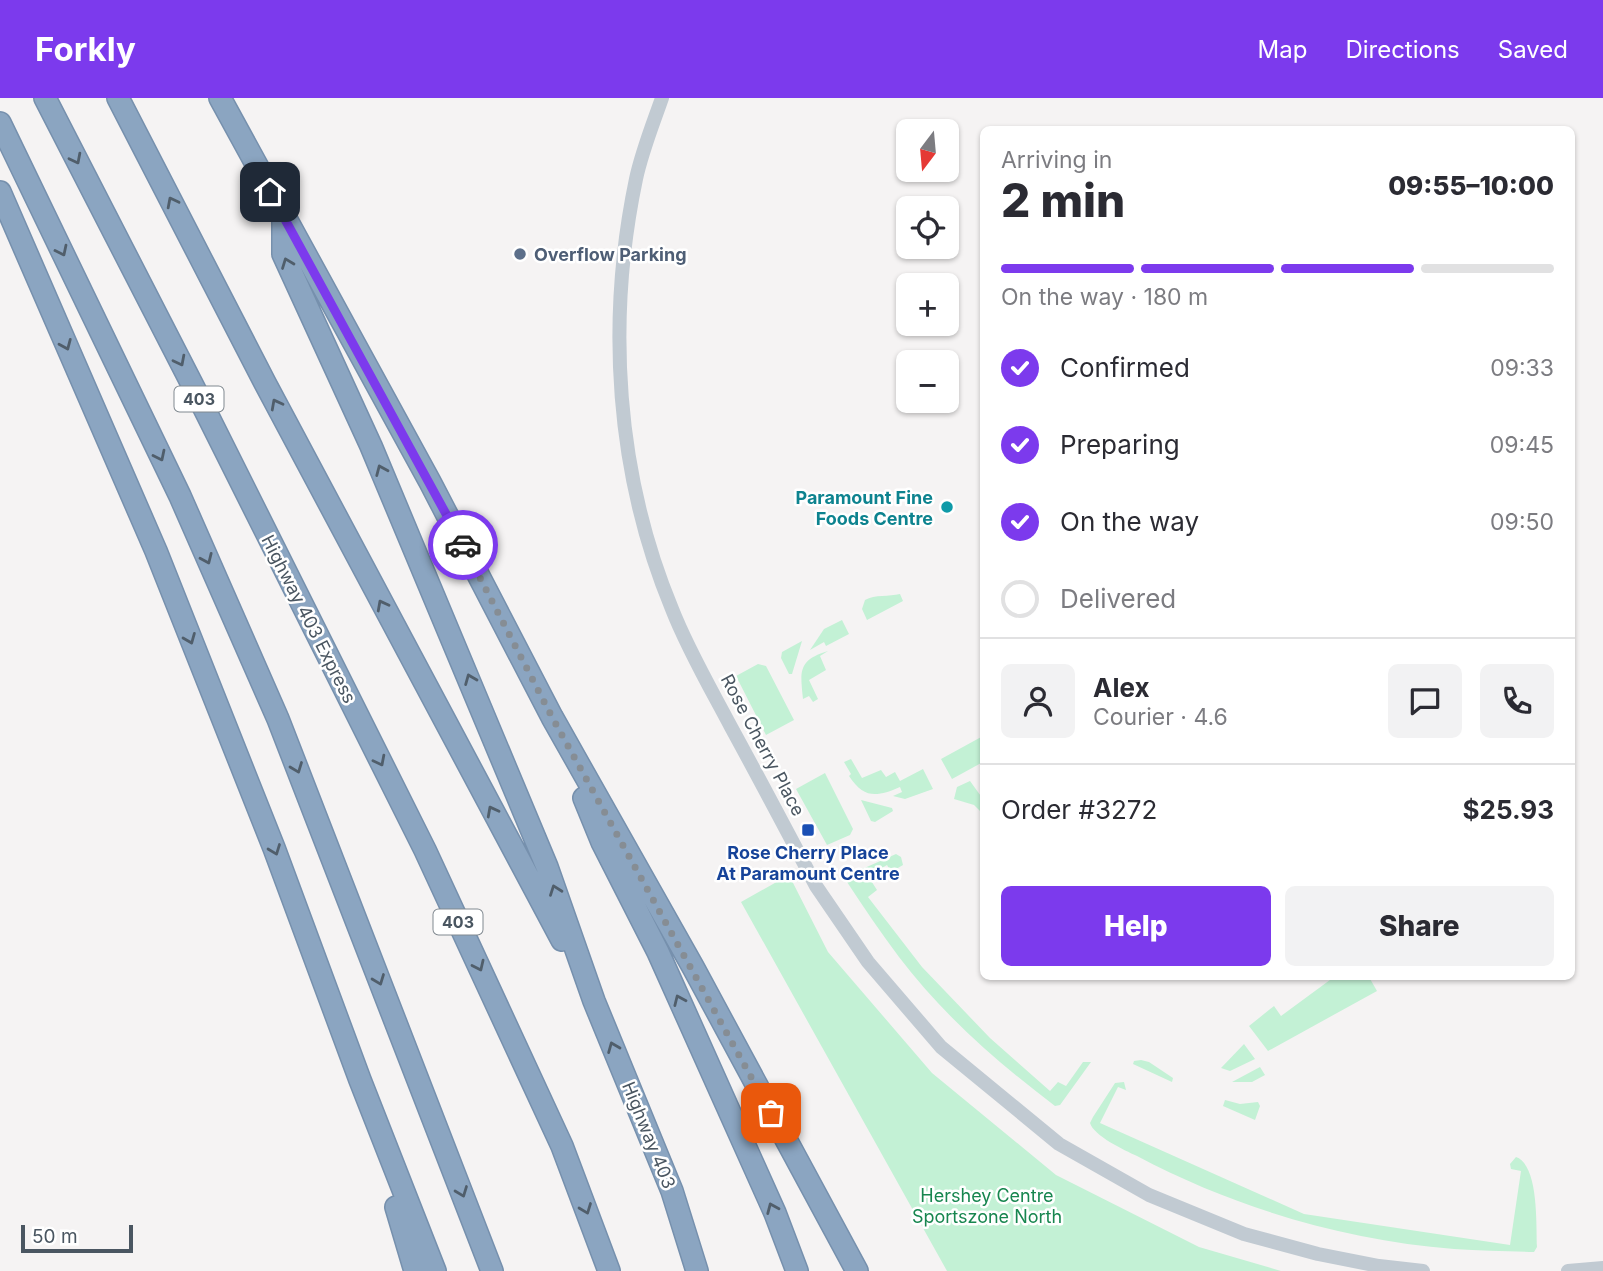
<!DOCTYPE html>
<meta charset="utf-8">
<style>
:root{--surface:#fff;--page:#f2f2f3;--text:#2b2b33;--muted:#7c7c81;--line:#e1e1e2;--accent:#7c3aed}
body{margin:0;font-family:Inter,sans-serif;background:var(--page);color:var(--text);height:100vh;display:flex;flex-direction:column;font-size:26px;white-space:nowrap}
*{box-sizing:border-box;margin:0}
p{font-size:23px;color:var(--muted)}
.icon{flex:none;width:38px;height:38px;fill:none;stroke:currentColor;stroke-width:2;stroke-linecap:round;stroke-linejoin:round}
.map{position:relative;flex:1;overflow:hidden}
.panel{position:absolute;left:980px;top:28px;width:595px;height:854px;display:flex;flex-direction:column;background:var(--surface);border-radius:10px;box-shadow:0 2px 5px #0004}
.panel>*{flex:none}
.needle{width:46px;rotate:196deg}
.controls{position:absolute;left:896px;top:21px;display:grid;gap:14px}
.controls a{display:grid;place-items:center;width:63px;height:63px;border-radius:10px;background:var(--surface);box-shadow:0 2px 5px #0004;font-size:35px}
.scale{position:absolute;left:21px;bottom:18px;width:112px;box-sizing:border-box;padding-left:7px;border:4px solid #4a5661;border-top:0;font-size:19px;line-height:24px;white-space:nowrap;color:#4a5661;-webkit-text-stroke:5px #fff;paint-order:stroke}
.pin{position:absolute;display:grid;place-items:center;width:60px;height:60px;color:#fff;margin:-30px;border-radius:14px;box-shadow:0 4px 10px #0006}
.courier{position:absolute;display:grid;place-items:center;width:70px;height:70px;margin:-35px;border:5px solid #7c3aed;border-radius:50%;background:#fff;color:#222;box-shadow:0 2px 9px #0007}
.overview em{font-style:normal;font-weight:800}
.overview div{display:flex;flex-direction:column-reverse}
.overview{display:flex;align-items:center;justify-content:space-between;height:119px;padding:0 21px}
h1{font-size:46px;font-weight:800;line-height:52px}
.bar{display:grid;grid-template-columns:repeat(4,1fr);gap:10px 7px;align-content:center;height:84px;padding:0 21px}
.bar i{height:9px;border-radius:5px;background:var(--line)}
.bar .selected{background:var(--accent)}
.bar p{grid-column:span 4}
.line{display:flex;align-items:center;gap:18px;padding:0 21px;border-top:2px solid var(--line)}
.line div{flex:1}
.round{display:grid;place-items:center;flex:none;width:74px;height:74px;border-radius:10px;background:var(--page)}
ol{padding:0 21px;list-style:none}
li{display:flex;align-items:center;gap:21px;height:77px}
li p{margin-inline-start:auto}
li .icon{padding:7px;border-radius:50%;background:var(--accent);color:#fff;stroke-width:4}
li:last-child{color:var(--muted)}
li i{width:38px;height:38px;border:4px solid var(--line);border-radius:50%}
.primary-button{display:flex;gap:14px;margin-top:auto;padding:14px 21px}
.primary-button a{flex:1;height:80px;border-radius:10px;background:var(--accent);color:#fff;font-size:28px;font-weight:800;line-height:80px;text-align:center}
.primary-button a+a{background:var(--page);color:var(--text)}
header{display:flex;align-items:center;gap:42px;box-sizing:border-box;height:98px;padding:0 35px;background:var(--accent);color:#fff}
header strong{font-size:33px}
nav{display:flex;gap:38px;margin-inline-start:auto;font-size:24px}
.map>svg:first-child{display:block}
.green{fill:#c3f1d5}
.lines{fill:none;stroke-linecap:round;stroke-linejoin:round}
.highway-casing{stroke:#7690ad;stroke-width:24}
.minor{stroke:#c1cad2;stroke-width:14}
.highway{stroke:#8ba5c1;stroke-width:21}
.oneway{stroke:#505e6b}
.done{stroke:#868d94;stroke-width:7;stroke-dasharray:0 12.6}
.route{stroke:#7c3aed;stroke-width:9}
.service-dot{fill:#5c6f8a;stroke:#fff;stroke-width:2.5}
.culture-dot{fill:#0f9aa8;stroke:#fff;stroke-width:2.5}
.transit-dot{fill:#1a4fb4;stroke:#fff;stroke-width:2.5}
.labels{text-anchor:middle;dominant-baseline:central;stroke-width:5;stroke-linejoin:round;paint-order:stroke}
.shield{fill:#fff;stroke:#808990;stroke-width:2}
.shield-label{font-size:16px;font-weight:bold;fill:#4a5661}
.service-label{font-size:18px;font-weight:bold;fill:#4e5e75;stroke:#fff;text-anchor:start}
.culture-label{font-size:18px;font-weight:bold;fill:#0d838f;stroke:#fff;text-anchor:end}
.street-label{font-size:18px;fill:#4a5661;stroke:#fff}
.transit-label{font-size:18px;font-weight:bold;fill:#164399;stroke:#fff}
.park-label{font-size:18px;fill:#17864f;stroke:#fff}
</style>
<header>
<strong>Forkly</strong>
<nav><a>Map</a><a>Directions</a><a>Saved</a></nav>
</header>
<div class="map">
<svg width="1603" height="1173" viewBox="0 0 1603 1173">
<rect width="100%" height="100%" fill="#f5f3f3"/>
<path class="green" d="M900,496L903,503L867,522L862,511L865,502C875,496 889,499 900,496Z
M842,522L849,536L826,548L824,544L810,552L824,531Z
M802,543L792,576H789L781,560L782,554Z
M828,553L820,558L826,572L809,582L818,601L813,604L809,598L803,601C800,573 798,562 828,553Z
M758,566L766,568L794,622L766,637L736,578Z
M983,638V664L952,681L941,661Z
M851,661L862,680L881,672L886,679L895,674L900,683L923,671L933,691L905,701L893,698L902,694L900,689C877,699 864,701 849,678L851,676L844,664Z
M825,675L853,731L850,737L827,747L796,691Z
M970,683L983,701V714L982,715L974,707L954,701L957,689Z
M861,702L892,710L893,713L875,724L871,723Z
M896,756L901,759L903,767L891,774L887,767L868,778L877,792L868,799L922,869L990,940L1050,993L1058,984L1066,988L1083,964H1091L1060,1007L1055,1008C998,965 942,916 899,859C881,835 864,810 847,784L851,776Z
M789,777L828,854L932,975L1056,1077L1199,1149L1281,1173H947L741,804Z
M1334,879H1369L1377,893L1268,953L1249,928L1274,908L1281,918Z
M1244,946L1255,961L1230,973L1221,970Z
M1141,962L1149,964L1173,980L1172,984L1133,966L1134,963Z
M1260,969L1265,977L1252,984H1232Z
M1124,984L1126,992L1118,989L1100,1025L1304,1116L1510,1147L1521,1073L1511,1071L1510,1066L1516,1059C1539,1067 1536,1127 1537,1149L1534,1154C1508,1153 1481,1153 1454,1151C1344,1142 1235,1110 1137,1058C1124,1052 1094,1038 1090,1025L1093,1019L1115,985Z
M1225,1002L1240,1006L1258,1004L1260,1008L1255,1022L1223,1008Z"/>
<g class="lines">
<defs>
<path id="highway" d="M45,0L194,290L425,752L562,1048L609,1173
M118,0L265,285L562,842
M220,0L430,384L552,619L693,869L857,1173
M0,25L180,398L278,621L492,1173
M0,94L156,453L274,750L360,982L435,1173
M283,119V156L371,348L547,769L594,903L672,1093L697,1173
M584,700L602,744L658,854L775,1115L797,1173
M396,1109L415,1173"/>
</defs>
<use href="#highway" class="highway-casing"/>
<path class="minor" d="M662,0C653,26 642,53 636,81C606,224 616,376 672,511C688,552 711,591 731,629C760,682 788,735 816,788L868,864L941,949L1059,1046L1149,1097L1244,1136L1318,1156L1379,1168L1423,1173
M1568,1173L1603,1170"/>
<use href="#highway" class="highway"/>
</g>
<defs><path id="oneway-chevron" d="M-2-3.5L2.5 0L-2 3.5" fill="none" stroke-width="1.6" stroke-linecap="round" stroke-linejoin="round" transform="scale(1.75)"/></defs>
<g class="oneway">
<use href="#oneway-chevron" transform="translate(76 61) rotate(63)"/>
<use href="#oneway-chevron" transform="translate(172 104) rotate(-117)"/>
<use href="#oneway-chevron" transform="translate(62 153) rotate(64)"/>
<use href="#oneway-chevron" transform="translate(287 165) rotate(-111)"/>
<use href="#oneway-chevron" transform="translate(66 247) rotate(67)"/>
<use href="#oneway-chevron" transform="translate(180 263) rotate(63)"/>
<use href="#oneway-chevron" transform="translate(276 306) rotate(-118)"/>
<use href="#oneway-chevron" transform="translate(160 358) rotate(64)"/>
<use href="#oneway-chevron" transform="translate(381 372) rotate(-113)"/>
<use href="#oneway-chevron" transform="translate(207 461) rotate(66)"/>
<use href="#oneway-chevron" transform="translate(382 507) rotate(-118)"/>
<use href="#oneway-chevron" transform="translate(190 541) rotate(68)"/>
<use href="#oneway-chevron" transform="translate(470 581) rotate(-112)"/>
<use href="#oneway-chevron" transform="translate(380 663) rotate(63)"/>
<use href="#oneway-chevron" transform="translate(297 670) rotate(69)"/>
<use href="#oneway-chevron" transform="translate(492 713) rotate(-118)"/>
<use href="#oneway-chevron" transform="translate(275 752) rotate(69)"/>
<use href="#oneway-chevron" transform="translate(555 792) rotate(-110)"/>
<use href="#oneway-chevron" transform="translate(479 868) rotate(65)"/>
<use href="#oneway-chevron" transform="translate(379 882) rotate(69)"/>
<use href="#oneway-chevron" transform="translate(679 902) rotate(-114)"/>
<use href="#oneway-chevron" transform="translate(613 949) rotate(-112)"/>
<use href="#oneway-chevron" transform="translate(462 1094) rotate(69)"/>
<use href="#oneway-chevron" transform="translate(772 1110) rotate(-113)"/>
<use href="#oneway-chevron" transform="translate(586 1111) rotate(69)"/>
</g>
<g class="lines">
<path class="done" d="M463,447L552,619L771,1015"/>
<path class="route" d="M270,94L463,447"/>
</g>
<circle class="service-dot" cx="520" cy="156" r="7"/>
<circle class="culture-dot" cx="947" cy="409" r="7"/>
<rect class="transit-dot" x="801" y="725" width="14" height="14" rx="3.5"/>
<g class="labels">
<g class="shield">
<rect x="174.5" y="288.5" width="49" height="25" rx="5"/>
<rect x="433.5" y="811.5" width="49" height="25" rx="5"/>
</g>
<g class="shield-label">
<text x="199" y="301">403</text>
<text x="458" y="824">403</text>
</g>
<g class="service-label">
<text x="534" y="156">Overflow Parking</text>
</g>
<g class="culture-label">
<text x="933" y="399">Paramount Fine<tspan x="933" dy="21">Foods Centre</tspan></text>
</g>
<g class="street-label">
<text transform="translate(309 521) rotate(63)">Highway 403 Express</text>
<text transform="translate(763 647) rotate(62)">Rose Cherry Place</text>
<text transform="translate(649 1037) rotate(68)">Highway 403</text>
</g>
<g class="transit-label">
<text x="808" y="754">Rose Cherry Place<tspan x="808" dy="21">At Paramount Centre</tspan></text>
</g>
<g class="park-label">
<text x="987" y="1097">Hershey Centre<tspan x="987" dy="21">Sportszone North</tspan></text>
</g>
</g>
</svg>
<div class="controls">
<a><svg class="needle" viewBox="-14 -14 28 28"><path d="M0-13l5 13h-10z" fill="#e53935"/><path d="M0 13l5-13h-10z" fill="#7c7c81"/></svg></a>
<a><svg class="icon" aria-label="locate" viewBox="0 0 24 24"><circle cx="12" cy="12" r="6"/><path d="M12 2v4M12 18v4M2 12h4M18 12h4"/></svg></a>
<a>+</a>
<a>−</a>
</div>
<div class="scale">50 m</div>
<div class="pin" style="left:771px;top:1015px;background:#ea580c"><svg class="icon" aria-label="bag" viewBox="0 0 24 24"><path d="M5 8h14l-1 12H6zM9 8a3 3 0 0 1 6 0"/></svg></div>
<div class="pin" style="left:270px;top:94px;background:#1f2937"><svg class="icon" aria-label="home" viewBox="0 0 24 24"><path d="M3 11l9-7 9 7M6 9v11h12V9"/></svg></div>
<div class="courier" style="left:463px;top:447px"><svg class="icon" aria-label="car" viewBox="0 0 24 24"><path d="M5 17H2v-5l4-1 3-4h7l3 4 3 1v5h-3M9 17h6M6 11h13"/><circle cx="7" cy="17" r="2"/><circle cx="17" cy="17" r="2"/></svg></div>
<section class="panel">
<div class="overview"><div><h1>2 min</h1><p>Arriving in</p></div><em>09:55–10:00</em></div>
<div class="bar"><i class="selected"></i><i class="selected"></i><i class="selected"></i><i></i><p>On the way · 180 m</p></div>
<ol>
<li><svg class="icon" aria-label="check" viewBox="0 0 24 24"><path d="M5 12l5 5 9-10"/></svg>Confirmed<p>09:33</p></li>
<li><svg class="icon" aria-label="check" viewBox="0 0 24 24"><path d="M5 12l5 5 9-10"/></svg>Preparing<p>09:45</p></li>
<li><svg class="icon" aria-label="check" viewBox="0 0 24 24"><path d="M5 12l5 5 9-10"/></svg>On the way<p>09:50</p></li>
<li><i></i>Delivered</li>
</ol>
<div class="line" style="height:126px"><a class="round"><svg class="icon" aria-label="person" viewBox="0 0 24 24"><circle cx="12" cy="8" r="4"/><path d="M4 21q1-7 8-7t8 7"/></svg></a><div><b>Alex</b><p>Courier · 4.6</p></div><a class="round"><svg class="icon" aria-label="chat" viewBox="0 0 24 24"><path d="M4 5h16v11H9l-5 4z"/></svg></a><a class="round"><svg class="icon" aria-label="phone" viewBox="0 0 24 24"><path d="M5 4h4l2 5-3 2q2 4 5 5l2-3 5 2v4C11 20 4 13 5 4z"/></svg></a></div>
<div class="line" style="height:91px"><div>Order #3272</div><b>$25.93</b></div>
<div class="primary-button"><a>Help</a><a>Share</a></div>
</section>
</div>
